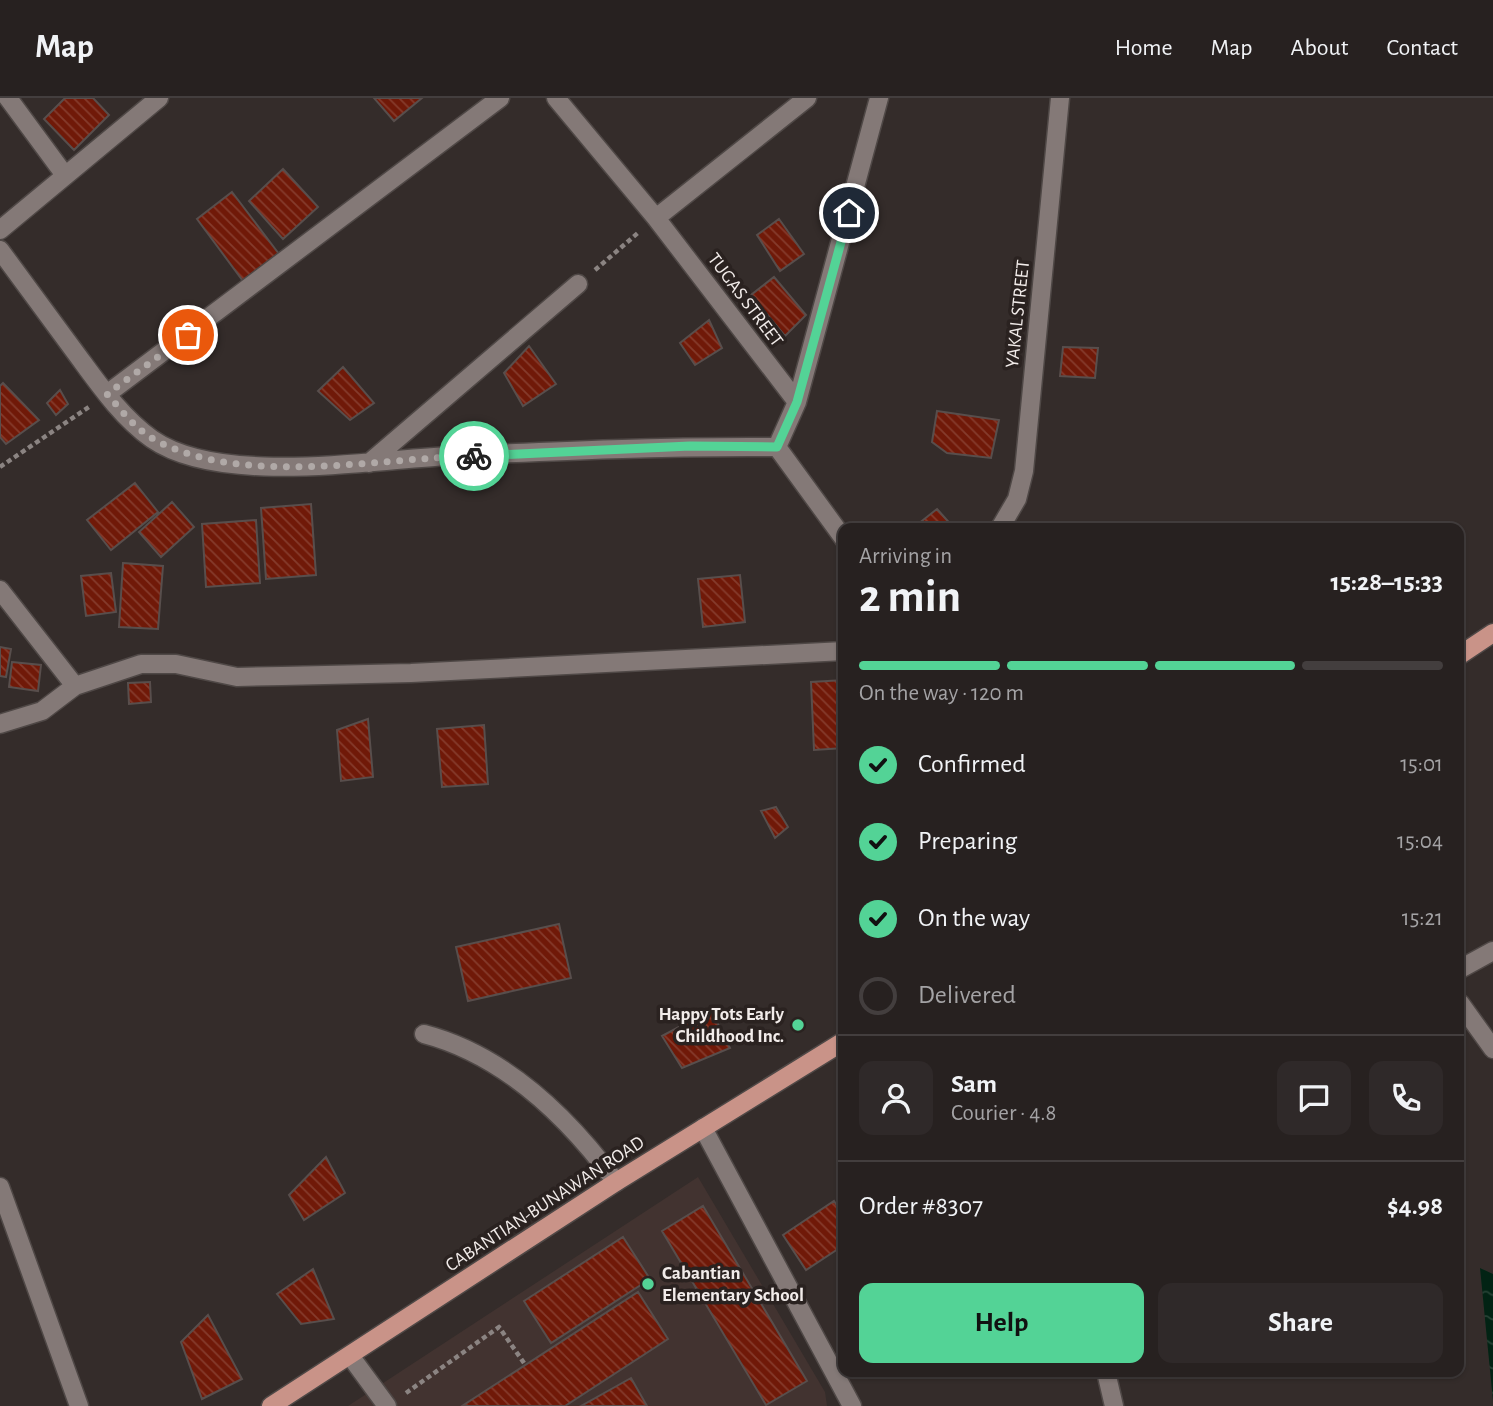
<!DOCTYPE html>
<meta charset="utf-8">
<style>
:root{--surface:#272120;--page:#2f2929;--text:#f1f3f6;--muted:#a4a3a5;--line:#433e3e;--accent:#53d396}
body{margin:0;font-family:"Alegreya Sans",sans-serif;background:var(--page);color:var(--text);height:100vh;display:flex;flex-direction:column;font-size:26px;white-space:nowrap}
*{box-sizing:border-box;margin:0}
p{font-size:23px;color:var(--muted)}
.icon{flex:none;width:38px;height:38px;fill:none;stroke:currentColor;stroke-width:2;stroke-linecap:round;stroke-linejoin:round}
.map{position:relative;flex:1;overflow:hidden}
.sheet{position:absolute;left:838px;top:425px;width:626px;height:854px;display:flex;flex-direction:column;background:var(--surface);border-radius:14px;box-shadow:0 2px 5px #0004,0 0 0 2px var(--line)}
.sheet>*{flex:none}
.pin{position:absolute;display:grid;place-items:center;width:60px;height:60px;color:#fff;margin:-30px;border:4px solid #fff;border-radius:50%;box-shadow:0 2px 7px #0007}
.courier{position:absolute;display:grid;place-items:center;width:70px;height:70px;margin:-35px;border:5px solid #53d396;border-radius:50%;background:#fff;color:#222;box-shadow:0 2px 9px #0007}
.summary em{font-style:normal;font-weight:600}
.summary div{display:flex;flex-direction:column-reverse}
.summary{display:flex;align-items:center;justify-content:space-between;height:119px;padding:0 21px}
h1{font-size:46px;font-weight:600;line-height:52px}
.bar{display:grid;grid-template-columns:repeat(4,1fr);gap:10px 7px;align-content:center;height:84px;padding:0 21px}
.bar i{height:9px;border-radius:5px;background:var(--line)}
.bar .on{background:var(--accent)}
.bar p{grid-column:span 4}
.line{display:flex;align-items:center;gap:18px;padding:0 21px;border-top:2px solid var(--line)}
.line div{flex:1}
.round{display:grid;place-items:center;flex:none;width:74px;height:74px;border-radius:14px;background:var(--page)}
ol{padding:0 21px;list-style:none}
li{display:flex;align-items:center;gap:21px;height:77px}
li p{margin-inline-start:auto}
li .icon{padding:7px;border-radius:50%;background:var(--accent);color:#111;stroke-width:4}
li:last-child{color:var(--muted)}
li i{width:38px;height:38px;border:4px solid var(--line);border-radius:50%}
.button{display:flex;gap:14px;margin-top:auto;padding:14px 21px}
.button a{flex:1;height:80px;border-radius:14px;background:var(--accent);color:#111;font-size:28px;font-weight:600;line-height:80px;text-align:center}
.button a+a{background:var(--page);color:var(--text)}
header{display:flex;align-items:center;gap:42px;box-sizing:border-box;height:98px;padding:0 35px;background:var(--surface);border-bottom:2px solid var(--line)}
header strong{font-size:33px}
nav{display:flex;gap:38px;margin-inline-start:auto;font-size:24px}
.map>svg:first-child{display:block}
.built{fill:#423330}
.water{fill:url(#water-ripples)}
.building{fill:url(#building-back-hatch);stroke:#584e4c;stroke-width:2}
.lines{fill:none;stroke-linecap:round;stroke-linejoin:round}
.minor-casing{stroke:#4f4846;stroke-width:21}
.major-casing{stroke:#4f4846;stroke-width:21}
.path{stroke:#8b8482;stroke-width:4.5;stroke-dasharray:5 3.5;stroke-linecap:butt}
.minor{stroke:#847977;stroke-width:18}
.major{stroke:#c99388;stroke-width:18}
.done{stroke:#b0a9a7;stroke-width:7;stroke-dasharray:0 12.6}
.route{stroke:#53d396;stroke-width:9}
.poi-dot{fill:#53d396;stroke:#2a2220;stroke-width:2.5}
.labels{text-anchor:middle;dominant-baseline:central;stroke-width:7;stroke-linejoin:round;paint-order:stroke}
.street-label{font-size:19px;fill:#f2ecea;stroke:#2a2220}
.poi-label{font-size:19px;font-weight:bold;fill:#f2ecea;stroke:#2a2220;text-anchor:end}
</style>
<header>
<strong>Map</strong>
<nav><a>Home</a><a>Map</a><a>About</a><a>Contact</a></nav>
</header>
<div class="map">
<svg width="1493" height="1308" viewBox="0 0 1493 1308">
<defs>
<pattern id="water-ripples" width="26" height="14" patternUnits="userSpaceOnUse" patternTransform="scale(1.75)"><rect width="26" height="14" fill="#022314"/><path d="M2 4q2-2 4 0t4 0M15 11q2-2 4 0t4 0" fill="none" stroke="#274336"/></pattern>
<pattern id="building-back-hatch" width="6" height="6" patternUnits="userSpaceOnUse" patternTransform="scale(1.75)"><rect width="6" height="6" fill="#701908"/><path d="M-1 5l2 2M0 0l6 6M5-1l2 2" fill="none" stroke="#853b2c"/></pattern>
</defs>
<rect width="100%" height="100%" fill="#342c2a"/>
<path class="built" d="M698,1079L825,1294L827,1308H348Z"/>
<path class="water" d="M1480,1170L1493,1176V1303Z"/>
<path class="building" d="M65,0H93L109,17L74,52L44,21Z
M374,0H422L394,23Z
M283,71L318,109L283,141L249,103Z
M232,94L279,156L243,183L197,121Z
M779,121L804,156L780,173L757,137Z
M774,179L806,217L785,238L751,197Z
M709,222L722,250L695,267L680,245Z
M529,248L556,286L523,308L504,275Z
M1063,249L1098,250L1095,280L1060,278Z
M343,269L374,305L350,322L318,293Z
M3,285L39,322L6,346L0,339V288Z
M60,292L68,306L56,317L47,305Z
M937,313L999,322L991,360L947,355L932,344Z
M135,385L158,414L111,452L87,422Z
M172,404L194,429L161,459L139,434Z
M311,406L316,477L266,481L261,410Z
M937,411L954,430H913Z
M256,422L260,485L206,489L202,426Z
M123,465L163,468L158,531L119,529Z
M111,475L116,514L86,518L81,478Z
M740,477L745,524L703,529L698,481Z
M0,549L11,551L6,579L0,578Z
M12,564L41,567L38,593L9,589Z
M844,582V650L814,652L811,584Z
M150,584L151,604L129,606L128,585Z
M368,621L373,679L341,683L337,632Z
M484,627L488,686L442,689L437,631Z
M776,709L788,729L775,740L761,713Z
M559,826L571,880L468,903L456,849Z
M711,912L730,950L682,970L662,938Z
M326,1059L345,1095L304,1122L289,1097Z
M834,1103L844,1118V1147L806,1172L783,1137Z
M703,1108L807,1283L766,1307L662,1133Z
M623,1139L650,1181L551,1245L524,1203Z
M313,1171L334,1221L301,1226L277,1196Z
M638,1194L668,1241L565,1308H462Z
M208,1217L242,1281L202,1301L181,1244Z
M631,1280L647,1308H581Z"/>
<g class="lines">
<defs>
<path id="minor" d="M8,0L64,76
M556,0L656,120L797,304
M656,120L807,0
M0,132L159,0
M0,152C25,186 50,220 75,254C98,285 120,318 152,341C220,388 370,362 449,358C558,353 668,348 777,349
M107,296L500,0
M777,349L797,304L879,0
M777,349L844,441
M369,365L578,186
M1000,430L1017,401L1024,373L1060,0
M0,492L75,588
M0,626L42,613L75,588L141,566H176L237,579L282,578L411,575L844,553
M1460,871L1493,853
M1460,905L1493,951
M424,936C504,957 568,1019 616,1084
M703,1030L852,1308
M0,1089L79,1308
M351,1259L387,1308
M1106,1274L1114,1308"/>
<path id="major" d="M1460,557L1493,535
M271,1308L616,1084L844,943"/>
</defs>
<use href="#minor" class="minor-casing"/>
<use href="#major" class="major-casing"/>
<path class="path" d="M595,172L639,134
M0,369L89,309
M406,1295L499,1229L524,1265"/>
<use href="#minor" class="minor"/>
<use href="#major" class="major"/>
</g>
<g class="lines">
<path class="done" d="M188,237L107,296C122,313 137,333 157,343C246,389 377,360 474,358"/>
<path class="route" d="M474,358L690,348L777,349L797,304L849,115"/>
</g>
<g class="poi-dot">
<circle cx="798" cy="927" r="7"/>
<circle cx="648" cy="1186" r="7"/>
</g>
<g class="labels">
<g class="street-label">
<text transform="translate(745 202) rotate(53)">TUGAS STREET</text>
<text transform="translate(1018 216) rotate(-84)">YAKAL STREET</text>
<text transform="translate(545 1106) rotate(-33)">CABANTIAN-BUNAWAN ROAD</text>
</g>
<g class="poi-label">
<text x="784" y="916">Happy Tots Early<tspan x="784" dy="22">Childhood Inc.</tspan></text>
<text x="662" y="1175" text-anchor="start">Cabantian<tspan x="662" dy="22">Elementary School</tspan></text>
</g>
</g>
</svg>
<div class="pin" style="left:188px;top:237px;background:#ea580c"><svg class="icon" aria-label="bag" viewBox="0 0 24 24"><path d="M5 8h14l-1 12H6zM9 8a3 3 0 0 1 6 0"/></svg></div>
<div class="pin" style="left:849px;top:115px;background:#1f2937"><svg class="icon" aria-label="home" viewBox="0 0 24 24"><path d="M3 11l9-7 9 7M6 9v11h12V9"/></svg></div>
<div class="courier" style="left:474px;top:358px"><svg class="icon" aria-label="bike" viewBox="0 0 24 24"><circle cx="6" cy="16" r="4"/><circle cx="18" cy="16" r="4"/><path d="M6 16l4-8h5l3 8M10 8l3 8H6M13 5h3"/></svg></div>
<section class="sheet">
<div class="summary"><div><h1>2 min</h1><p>Arriving in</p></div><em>15:28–15:33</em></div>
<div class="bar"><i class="on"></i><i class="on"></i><i class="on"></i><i></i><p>On the way · 120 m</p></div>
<ol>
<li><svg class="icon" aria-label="check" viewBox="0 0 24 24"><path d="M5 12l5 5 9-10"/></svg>Confirmed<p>15:01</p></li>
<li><svg class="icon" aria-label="check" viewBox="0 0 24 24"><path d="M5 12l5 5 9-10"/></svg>Preparing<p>15:04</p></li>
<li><svg class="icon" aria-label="check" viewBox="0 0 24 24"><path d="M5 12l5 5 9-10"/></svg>On the way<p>15:21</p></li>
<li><i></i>Delivered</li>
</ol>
<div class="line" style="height:126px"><a class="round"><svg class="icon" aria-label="person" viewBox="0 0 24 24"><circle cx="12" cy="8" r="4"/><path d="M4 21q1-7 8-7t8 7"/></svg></a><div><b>Sam</b><p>Courier · 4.8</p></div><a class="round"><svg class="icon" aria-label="chat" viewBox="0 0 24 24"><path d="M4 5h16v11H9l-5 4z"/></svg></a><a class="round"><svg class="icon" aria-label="phone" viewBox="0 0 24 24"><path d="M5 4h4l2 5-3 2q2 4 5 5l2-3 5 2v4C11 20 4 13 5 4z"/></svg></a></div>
<div class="line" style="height:91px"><div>Order #8307</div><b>$4.98</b></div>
<div class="button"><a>Help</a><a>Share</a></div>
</section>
</div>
